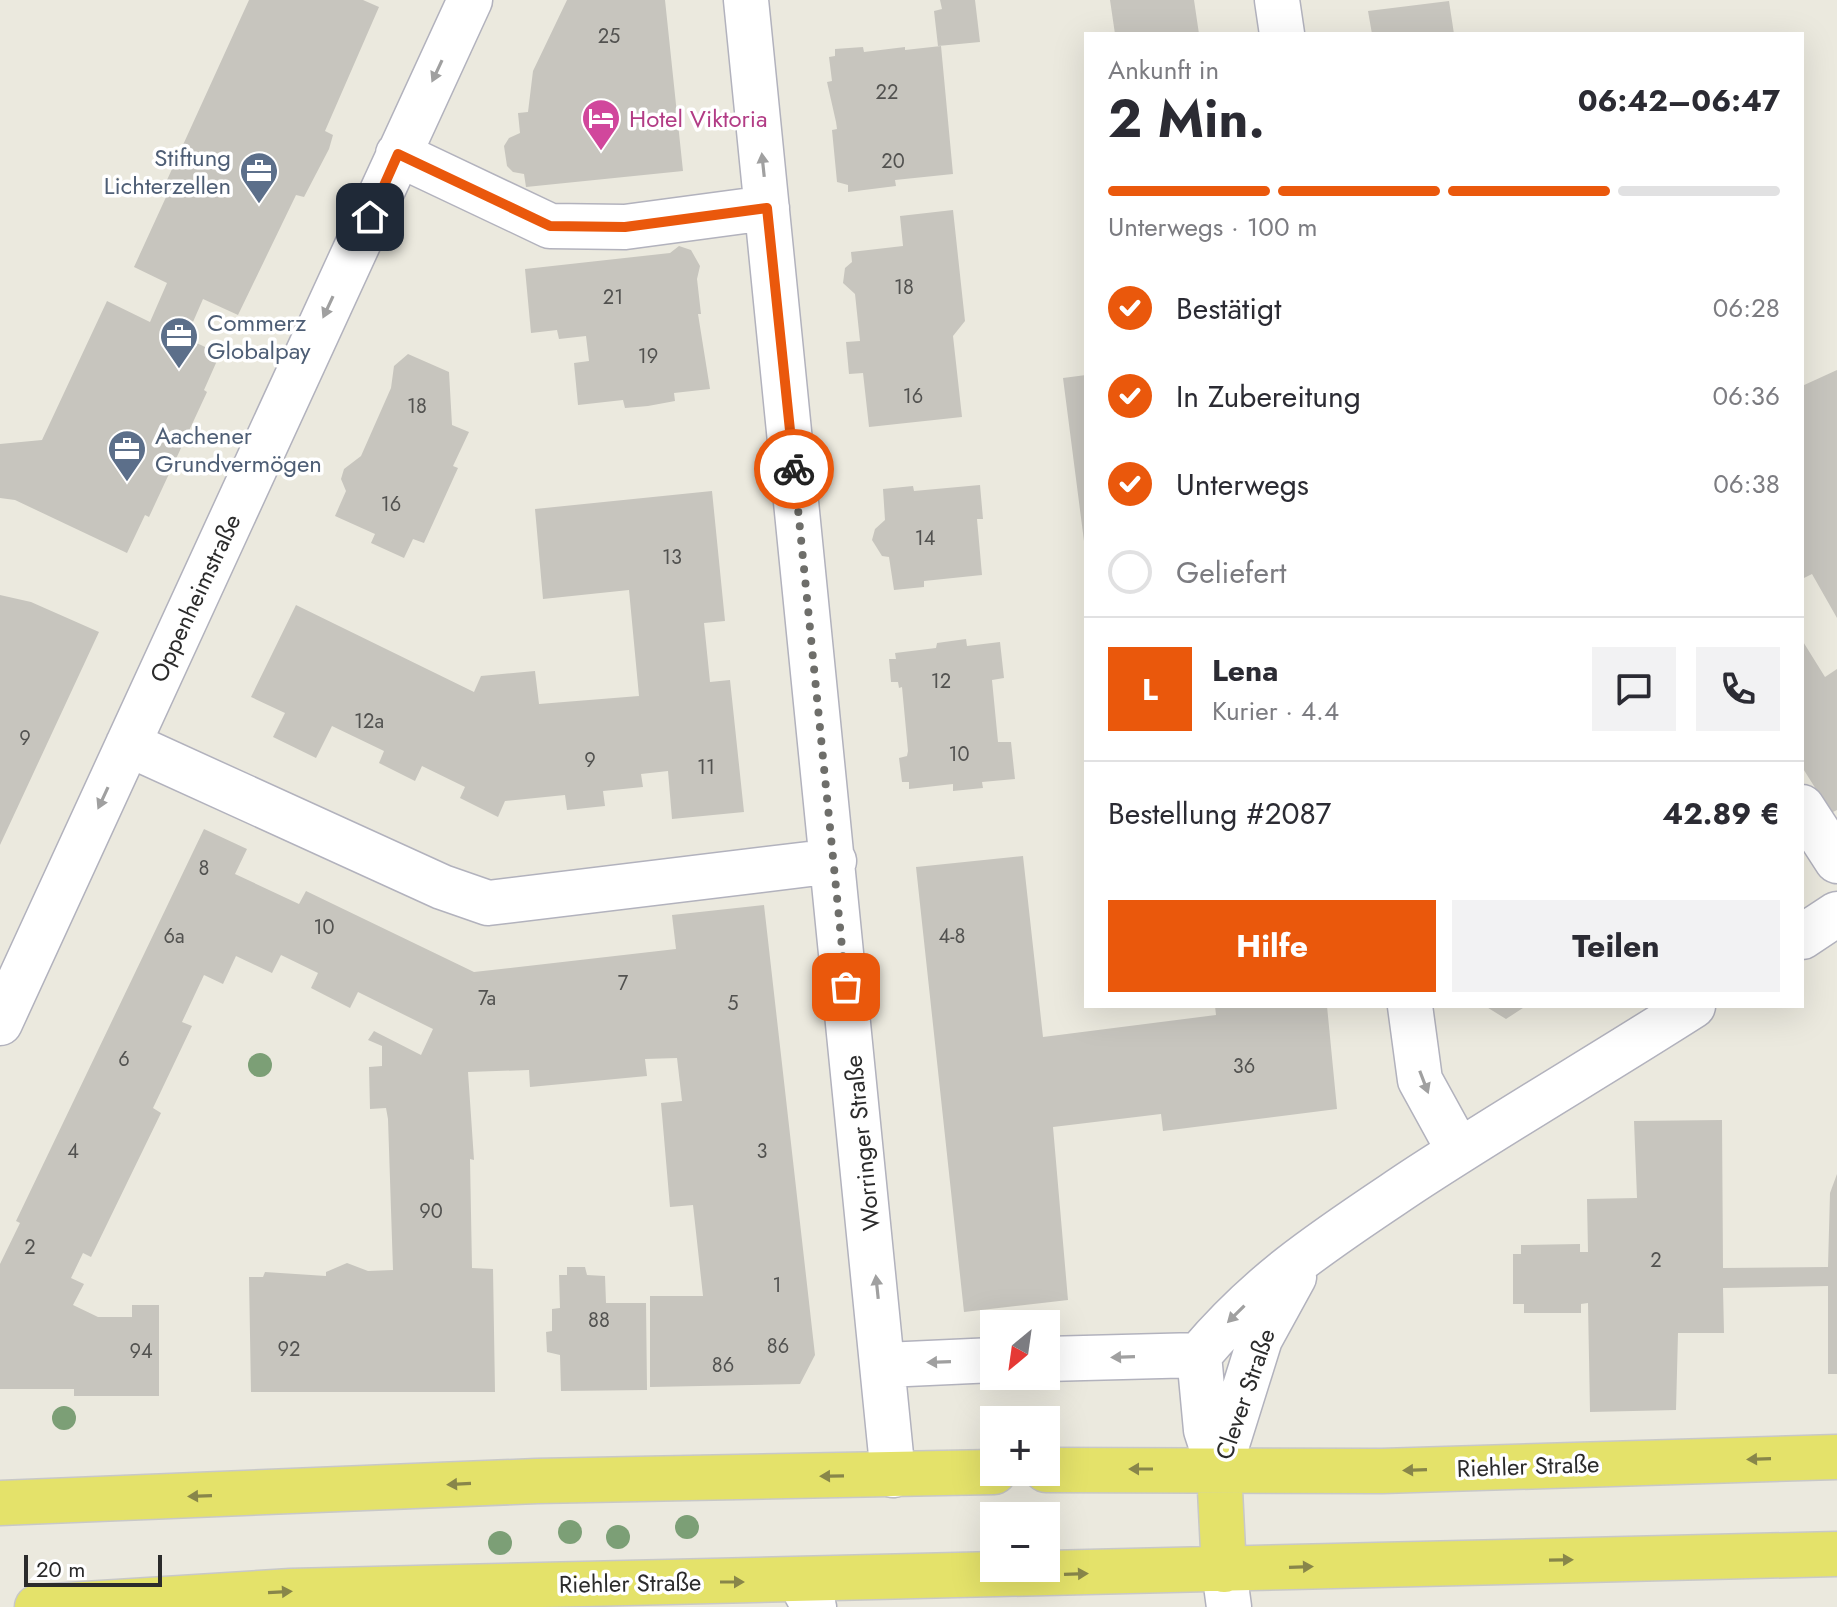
<!DOCTYPE html>
<html lang="de">
<meta charset="utf-8">
<style>
:root{--surface:#fff;--page:#f2f2f3;--text:#2b2b33;--muted:#7c7c81;--line:#e1e1e2;--accent:#ea580c}
body{margin:0;font-family:Jost,sans-serif;background:var(--page);color:var(--text);height:100vh;display:flex;flex-direction:column;font-size:30px;white-space:nowrap}
*{box-sizing:border-box;margin:0}
p{font-size:26px;color:var(--muted)}
.icon{flex:none;width:44px;height:44px;fill:none;stroke:currentColor;stroke-width:2;stroke-linecap:round;stroke-linejoin:round}
.map{position:relative;flex:1;overflow:hidden}
.drawer{position:absolute;left:1084px;top:32px;width:720px;height:976px;display:flex;flex-direction:column;background:var(--surface);border-radius:0px;box-shadow:0 8px 32px #0002}
.drawer>*{flex:none}
.needle{width:52px;rotate:209deg}
.controls{position:absolute;left:980px;top:1310px;display:grid;gap:16px}
.controls a{display:grid;place-items:center;width:80px;height:80px;border-radius:0px;background:var(--surface);box-shadow:0 8px 32px #0002;font-size:40px}
.scale{position:absolute;left:24px;bottom:20px;width:138px;box-sizing:border-box;padding-left:8px;border:4px solid #2b2b2b;border-top:0;font-size:22px;line-height:28px;white-space:nowrap;color:#2b2b2b;-webkit-text-stroke:6px #fff;paint-order:stroke}
.pin{position:absolute;display:grid;place-items:center;width:68px;height:68px;color:#fff;margin:-34px;border-radius:16px;box-shadow:0 4px 12px #0006}
.courier{position:absolute;display:grid;place-items:center;width:80px;height:80px;margin:-40px;border:6px solid #ea580c;border-radius:50%;background:#fff;color:#222;box-shadow:0 2px 10px #0007}
.overview em{font-style:normal;font-weight:700}
.overview div{display:flex;flex-direction:column-reverse}
.overview{display:flex;align-items:center;justify-content:space-between;height:136px;padding:0 24px}
h1{font-size:52px;font-weight:700;line-height:60px}
.bar{display:grid;grid-template-columns:repeat(4,1fr);gap:12px 8px;align-content:center;height:96px;padding:0 24px}
.bar i{height:10px;border-radius:6px;background:var(--line)}
.bar .current{background:var(--accent)}
.bar p{grid-column:span 4}
.line{display:flex;align-items:center;gap:20px;padding:0 24px;border-top:2px solid var(--line)}
.line div{flex:1}
.round{display:grid;place-items:center;flex:none;width:84px;height:84px;border-radius:0px;background:var(--page)}
ol{padding:0 24px;list-style:none}
li{display:flex;align-items:center;gap:24px;height:88px}
li p{margin-inline-start:auto}
li .icon{padding:8px;border-radius:50%;background:var(--accent);color:#fff;stroke-width:4}
li:last-child{color:var(--muted)}
li i{width:44px;height:44px;border:4px solid var(--line);border-radius:50%}
.primary-button{display:flex;gap:16px;margin-top:auto;padding:16px 24px}
.primary-button a{flex:1;height:92px;border-radius:0px;background:var(--accent);color:#fff;font-size:32px;font-weight:700;line-height:92px;text-align:center}
.primary-button a+a{background:var(--page);color:var(--text)}
.map>svg:first-child{display:block}
.building{fill:#c7c5be}
.lines{fill:none;stroke-linecap:round;stroke-linejoin:round}
.minor-casing{stroke:#b2b2bd;stroke-width:47}
.major-casing{stroke:#c8c8c8;stroke-width:47}
.minor{stroke:#fff;stroke-width:44}
.major{stroke:#e4e26a;stroke-width:44}
.tree{fill:#7c9f76}
.oneway{fill:#a0a0a0}
.oneway2{fill:#88864a}
.done{stroke:#6e6e6a;stroke-width:8;stroke-dasharray:0 14.4}
.route{stroke:#ea580c;stroke-width:10}
.labels{text-anchor:middle;dominant-baseline:central;stroke-width:7;stroke-linejoin:round;paint-order:stroke}
.number-label{font-size:20px;fill:#525250}
.hotel-label{font-size:24px;fill:#b23c85;stroke:#fff;text-anchor:start}
.service-label{font-size:24px;fill:#4e5e75;stroke:#fff;text-anchor:start}
.street-label{font-size:24px;fill:#2b2b2b;stroke:#fff}
</style>
<div class="map">
<svg width="1837" height="1607" viewBox="0 0 1837 1607">
<rect width="100%" height="100%" fill="#ebe9de"/>
<path class="building" d="M249,0H363L379,7L325,131L333,135L329,149L304,197L296,195L238,315L203,299L186,338L220,354L204,390L207,392L149,517L145,515L127,553L15,500L0,498V444L42,440L107,301L150,322L167,283L134,267L172,184L167,180Z
M567,0H665L683,171L526,187L524,174L513,172L507,166L504,146L509,138L520,133L518,113L528,112L533,71Z
M940,0H975L980,42L938,46L934,11L942,9Z
M1110,0H1194L1199,34H1115Z
M1449,1L1454,34H1372L1368,11Z
M941,46L953,174L895,180L896,186L848,192V185L837,182L832,130L837,129L836,122L827,82L832,81L829,57L835,56V49L863,47L864,52L905,47V50Z
M953,210L965,321L953,336L962,417L869,427L863,373L849,374L846,342L860,341L855,294L843,283L845,268L852,262L851,252L903,246L900,216Z
M679,246L691,250L700,266L697,279L701,314H698L710,389L674,393L675,401L648,406L625,408L623,400L578,405L574,363L589,361L586,336L559,339L557,330L531,333L525,269L670,253Z
M408,354L449,372L452,425L469,432L453,466L458,468L424,543L413,539L404,558L371,543L375,534L335,516L346,491L341,479L344,469L361,456L391,388L394,366Z
M1837,370V618L1812,574L1802,579V386Z
M1086,375V541H1084L1063,378Z
M980,485L983,519H977L982,575L924,581V587L894,590L889,557L882,556L872,540L875,529L885,520L883,489L913,486L914,491Z
M712,491L725,621L704,623L710,682L730,680L744,812L672,819L668,771L641,774L643,787L603,791L605,806L567,810L565,795L505,801L498,817L460,798L465,787L422,766L415,781L379,763L384,751L332,726L316,758L273,737L285,713L251,697L296,605L474,692L481,676L535,671L539,704L639,696L629,590L543,599L535,509Z
M0,595L31,602L99,632L0,845Z
M966,639L967,646L1000,642L1004,678L992,680L998,742H1011L1015,779L982,782L983,788L953,791V784L909,789V782H902L899,758L907,756L908,751L902,687L899,688L898,682H891L889,659H896L895,653L936,648L937,643Z
M1802,640L1825,677L1837,669V810L1831,813L1802,767Z
M204,829L247,849L235,874L299,904L306,891L474,972L676,949L672,915L764,905L815,1355L800,1384L650,1387V1296H703L693,1205L670,1207L661,1103L682,1101L677,1058L645,1059L647,1076L530,1087L529,1070L468,1072L474,1160L470,1159L472,1268L493,1269L495,1392H251L249,1277H263L265,1272L326,1276V1272L347,1263L368,1271L393,1270L388,1119L386,1108L370,1109L369,1067L382,1066V1046L368,1040L374,1031L421,1055L433,1029L358,992L350,1008L311,988L318,973L281,955L272,973L236,956L223,984L204,975L182,1022L192,1026L153,1108L161,1113L91,1257L83,1253L71,1278L84,1284L73,1305L98,1317H132V1305H159V1396H74V1389H0V1264L20,1223L16,1221Z
M1023,856L1043,1037L1216,1015L1215,1006H1327L1337,1109L1163,1131L1161,1114L1053,1127L1068,1300L964,1312L916,867Z
M1485,1006H1526L1506,1019Z
M1722,1120L1723,1268L1828,1267L1830,1193L1837,1174V1374H1828V1286L1723,1288L1724,1333H1678L1676,1410L1590,1412L1588,1303L1581,1304V1313H1524V1304H1513V1254H1521V1245L1580,1244V1252H1588L1587,1199L1637,1198L1634,1121Z
M567,1267H585L587,1275L605,1276L606,1303H646L647,1390L561,1391L560,1355L547,1352L546,1332L552,1331V1309L560,1308L559,1275H567Z"/>
<g class="lines">
<defs>
<path id="minor" d="M746,0L893,1475
M1277,0L1282,34
M398,154L550,226L625,227L767,208
M128,744L442,887L488,903L834,861
M1802,807L1837,861
M1802,937L1837,914
M1410,1006L1420,1080L1459,1151
M0,1023L470,0
M1046,1359L1199,1355
M885,1365L994,1360
M1219,1470L1206,1430L1199,1355C1263,1279 1328,1238 1410,1183C1503,1122 1599,1066 1693,1006
M1219,1470L1260,1339L1294,1277
M1224,1570L1229,1607
M800,1581L814,1607"/>
<path id="major" d="M1046,1470L1382,1471L1837,1457
M1219,1470L1224,1570
M0,1503L537,1481L994,1472
M37,1607L291,1591L1837,1554"/>
</defs>
<use href="#minor" class="minor-casing"/>
<use href="#major" class="major-casing"/>
<use href="#minor" class="minor"/>
<use href="#major" class="major"/>
</g>
<g class="tree">
<circle cx="260" cy="1065" r="12"/>
<circle cx="64" cy="1418" r="12"/>
<circle cx="687" cy="1527" r="12"/>
<circle cx="570" cy="1532" r="12"/>
<circle cx="618" cy="1537" r="12"/>
<circle cx="500" cy="1543" r="12"/>
</g>
<defs><path id="oneway-solid" d="M-6-.8H1V-3.2L6.5 0L1 3.2V.8H-6Z" transform="scale(2)"/></defs>
<g class="oneway">
<use href="#oneway-solid" transform="translate(437 71) rotate(115)"/>
<use href="#oneway-solid" transform="translate(763 165) rotate(-96)"/>
<use href="#oneway-solid" transform="translate(328 307) rotate(115)"/>
<use href="#oneway-solid" transform="translate(103 798) rotate(115)"/>
<use href="#oneway-solid" transform="translate(1424 1082) rotate(69)"/>
<use href="#oneway-solid" transform="translate(877 1287) rotate(-96)"/>
<use href="#oneway-solid" transform="translate(1236 1314) rotate(135)"/>
<use href="#oneway-solid" transform="translate(1123 1357) rotate(178)"/>
<use href="#oneway-solid" transform="translate(939 1362) rotate(178)"/>
</g>
<g class="oneway2">
<use href="#oneway-solid" transform="translate(1759 1459) rotate(178)"/>
<use href="#oneway-solid" transform="translate(1141 1469) rotate(-180)"/>
<use href="#oneway-solid" transform="translate(1415 1470) rotate(178)"/>
<use href="#oneway-solid" transform="translate(832 1476) rotate(179)"/>
<use href="#oneway-solid" transform="translate(459 1484) rotate(177)"/>
<use href="#oneway-solid" transform="translate(200 1496) rotate(178)"/>
<use href="#oneway-solid" transform="translate(1561 1560) rotate(-1)"/>
<use href="#oneway-solid" transform="translate(1301 1567) rotate(-2)"/>
<use href="#oneway-solid" transform="translate(1076 1574) rotate(-2)"/>
<use href="#oneway-solid" transform="translate(732 1582)"/>
<use href="#oneway-solid" transform="translate(280 1592) rotate(-3)"/>
</g>
<g class="lines">
<path class="done" d="M794,469L846,987"/>
<path class="route" d="M370,217L398,154L550,226L625,227L767,208L794,469"/>
</g>
<defs>
<symbol id="hotel-pin" viewBox="-11 -11 22 30"><path d="M0 17L-7.5 6A9.5 9.5 0 1 1 7.5 6Z" fill="#d1479c" stroke="#fff"/><path d="M-6-4.5h1.5V1H6V5H4.5V3h-9V5H-6ZM-4 0a1.8 1.8 0 1 1 3.6 0ZM.5 0V-2.5h3Q6-2.5 6 0Z" fill="#fff"/></symbol>
<symbol id="office-pin" viewBox="-11 -11 22 30"><path d="M0 17L-7.5 6A9.5 9.5 0 1 1 7.5 6Z" fill="#5c6f8a" stroke="#fff"/><path d="M-6-3h4V-5.5h4V-3h4V5H-6ZM-1-4.5V-3h2v-1.5ZM-6 0V1H6V0Z" fill="#fff"/></symbol>
</defs>
<g fill-rule="evenodd">
<use href="#hotel-pin" x="579" y="96" width="44" height="60"/>
<use href="#office-pin" x="237" y="149" width="44" height="60"/>
<use href="#office-pin" x="157" y="314" width="44" height="60"/>
<use href="#office-pin" x="105" y="427" width="44" height="60"/>
</g>
<g class="labels">
<g class="number-label">
<text x="609" y="36">25</text>
<text x="887" y="92">22</text>
<text x="893" y="161">20</text>
<text x="904" y="287">18</text>
<text x="613" y="297">21</text>
<text x="648" y="356">19</text>
<text x="913" y="396">16</text>
<text x="417" y="406">18</text>
<text x="391" y="504">16</text>
<text x="925" y="538">14</text>
<text x="672" y="557">13</text>
<text x="941" y="681">12</text>
<text x="369" y="721">12a</text>
<text x="25" y="738">9</text>
<text x="959" y="754">10</text>
<text x="590" y="760">9</text>
<text x="706" y="767">11</text>
<text x="204" y="868">8</text>
<text x="324" y="927">10</text>
<text x="174" y="936">6a</text>
<text x="952" y="936">4-8</text>
<text x="623" y="983">7</text>
<text x="487" y="998">7a</text>
<text x="733" y="1003">5</text>
<text x="124" y="1059">6</text>
<text x="1244" y="1066">36</text>
<text x="73" y="1151">4</text>
<text x="762" y="1151">3</text>
<text x="431" y="1211">90</text>
<text x="30" y="1247">2</text>
<text x="1656" y="1260">2</text>
<text x="777" y="1285">1</text>
<text x="599" y="1320">88</text>
<text x="778" y="1346">86</text>
<text x="289" y="1349">92</text>
<text x="141" y="1351">94</text>
<text x="723" y="1365">86</text>
</g>
<g class="hotel-label">
<text x="629" y="118">Hotel Viktoria</text>
</g>
<g class="service-label">
<text x="231" y="157" text-anchor="end">Stiftung<tspan x="231" dy="28">Lichterzellen</tspan></text>
<text x="207" y="322">Commerz<tspan x="207" dy="28">Globalpay</tspan></text>
<text x="155" y="435">Aachener<tspan x="155" dy="28">Grundvermögen</tspan></text>
</g>
<g class="street-label">
<text transform="translate(195 598) rotate(-65)">Oppenheimstraße</text>
<text transform="translate(862 1143) rotate(-96)">Worringer Straße</text>
<text transform="translate(1245 1394) rotate(-71)">Clever Straße</text>
<text transform="translate(1528 1466) rotate(-2)">Riehler Straße</text>
<text transform="translate(630 1583) rotate(-1)">Riehler Straße</text>
</g>
</g>
</svg>
<div class="controls">
<a><svg class="needle" viewBox="-14 -14 28 28"><path d="M0-13l5 13h-10z" fill="#e53935"/><path d="M0 13l5-13h-10z" fill="#7c7c81"/></svg></a>
<a>+</a>
<a>−</a>
</div>
<div class="scale">20 m</div>
<div class="pin" style="left:846px;top:987px;background:#ea580c"><svg class="icon" aria-label="bag" viewBox="0 0 24 24"><path d="M5 8h14l-1 12H6zM9 8a3 3 0 0 1 6 0"/></svg></div>
<div class="pin" style="left:370px;top:217px;background:#1f2937"><svg class="icon" aria-label="home" viewBox="0 0 24 24"><path d="M3 11l9-7 9 7M6 9v11h12V9"/></svg></div>
<div class="courier" style="left:794px;top:469px"><svg class="icon" aria-label="bike" viewBox="0 0 24 24"><circle cx="6" cy="16" r="4"/><circle cx="18" cy="16" r="4"/><path d="M6 16l4-8h5l3 8M10 8l3 8H6M13 5h3"/></svg></div>
<section class="drawer">
<div class="overview"><div><h1>2 Min.</h1><p>Ankunft in</p></div><em>06:42–06:47</em></div>
<div class="bar"><i class="current"></i><i class="current"></i><i class="current"></i><i></i><p>Unterwegs · 100 m</p></div>
<ol>
<li><svg class="icon" aria-label="check" viewBox="0 0 24 24"><path d="M5 12l5 5 9-10"/></svg>Bestätigt<p>06:28</p></li>
<li><svg class="icon" aria-label="check" viewBox="0 0 24 24"><path d="M5 12l5 5 9-10"/></svg>In Zubereitung<p>06:36</p></li>
<li><svg class="icon" aria-label="check" viewBox="0 0 24 24"><path d="M5 12l5 5 9-10"/></svg>Unterwegs<p>06:38</p></li>
<li><i></i>Geliefert</li>
</ol>
<div class="line" style="height:144px"><b class="round" style="background:var(--accent);color:#fff">L</b><div><b>Lena</b><p>Kurier · 4.4</p></div><a class="round"><svg class="icon" aria-label="chat" viewBox="0 0 24 24"><path d="M4 5h16v11H9l-5 4z"/></svg></a><a class="round"><svg class="icon" aria-label="phone" viewBox="0 0 24 24"><path d="M5 4h4l2 5-3 2q2 4 5 5l2-3 5 2v4C11 20 4 13 5 4z"/></svg></a></div>
<div class="line" style="height:104px"><div>Bestellung #2087</div><b>42.89 €</b></div>
<div class="primary-button"><a>Hilfe</a><a>Teilen</a></div>
</section>
</div>
